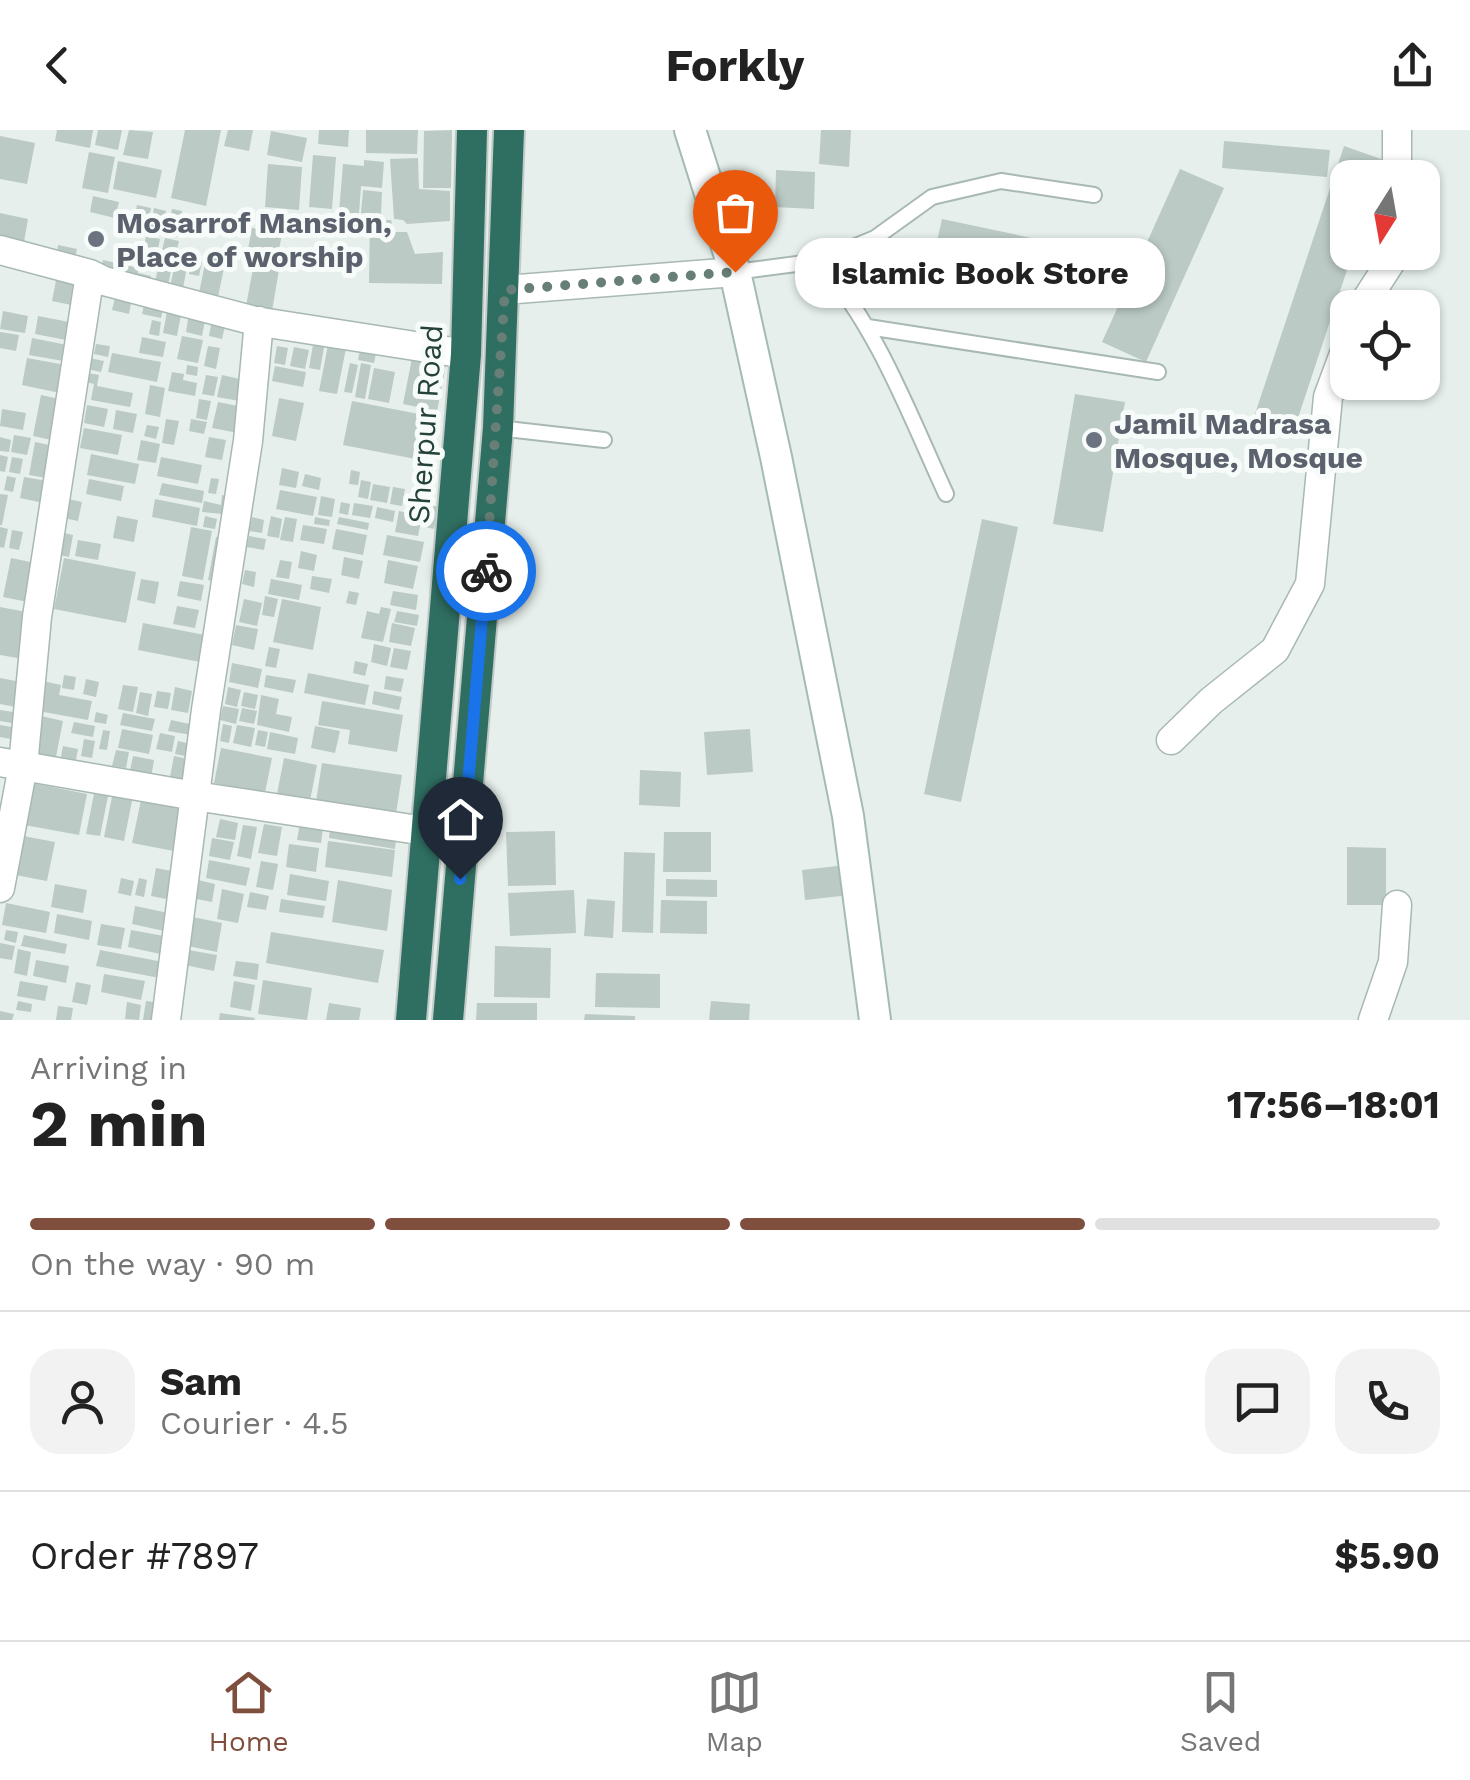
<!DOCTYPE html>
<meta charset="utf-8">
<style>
:root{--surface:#fff;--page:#f2f2f2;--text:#222;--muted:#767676;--line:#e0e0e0;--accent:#804e3d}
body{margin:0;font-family:"Work Sans",sans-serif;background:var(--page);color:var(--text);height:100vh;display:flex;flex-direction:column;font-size:38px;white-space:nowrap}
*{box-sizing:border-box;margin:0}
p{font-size:32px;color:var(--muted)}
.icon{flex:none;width:55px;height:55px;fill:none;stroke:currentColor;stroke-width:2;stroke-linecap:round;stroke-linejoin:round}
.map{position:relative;height:890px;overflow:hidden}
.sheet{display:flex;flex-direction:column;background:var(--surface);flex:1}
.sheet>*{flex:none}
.needle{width:65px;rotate:191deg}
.buttons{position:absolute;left:1330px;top:30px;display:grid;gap:20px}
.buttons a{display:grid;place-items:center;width:110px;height:110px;border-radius:20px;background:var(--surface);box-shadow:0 2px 8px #0004;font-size:50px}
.pin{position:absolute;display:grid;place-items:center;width:85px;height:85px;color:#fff;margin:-102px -42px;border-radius:50% 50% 50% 0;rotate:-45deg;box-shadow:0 0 10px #0007}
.pin .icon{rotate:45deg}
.courier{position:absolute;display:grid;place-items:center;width:100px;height:100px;margin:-50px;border:8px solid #1a73e8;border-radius:50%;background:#fff;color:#222;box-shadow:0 2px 12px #0007}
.bubble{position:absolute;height:70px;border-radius:30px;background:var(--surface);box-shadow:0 2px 8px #0004;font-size:32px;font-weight:700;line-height:70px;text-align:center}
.head em{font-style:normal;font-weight:700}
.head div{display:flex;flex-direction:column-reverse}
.head{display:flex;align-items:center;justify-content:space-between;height:170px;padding:0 30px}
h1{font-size:65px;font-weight:700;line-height:75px}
.bar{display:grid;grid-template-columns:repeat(4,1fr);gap:15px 10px;align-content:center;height:120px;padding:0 30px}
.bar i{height:12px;border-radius:8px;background:var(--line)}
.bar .active{background:var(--accent)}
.bar p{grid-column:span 4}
.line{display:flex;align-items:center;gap:25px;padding:0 30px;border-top:2px solid var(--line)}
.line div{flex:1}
.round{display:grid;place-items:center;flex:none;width:105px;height:105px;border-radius:30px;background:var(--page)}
header{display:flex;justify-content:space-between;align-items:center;height:130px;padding:0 30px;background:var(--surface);font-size:45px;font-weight:700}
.tab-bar{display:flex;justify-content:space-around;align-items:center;height:140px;border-top:2px solid var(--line);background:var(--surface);font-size:28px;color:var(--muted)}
.tab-bar a{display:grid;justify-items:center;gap:5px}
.tab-bar .active{color:var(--accent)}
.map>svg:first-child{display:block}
.building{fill:#bbcac4}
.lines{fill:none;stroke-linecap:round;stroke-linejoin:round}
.lane-casing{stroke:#a8b8b2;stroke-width:18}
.street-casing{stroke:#a8b8b2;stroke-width:31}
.secondary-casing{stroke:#a4bbb3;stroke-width:34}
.highway-casing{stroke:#c2cac8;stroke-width:34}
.lane{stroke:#fff;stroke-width:14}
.street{stroke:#fff;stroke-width:28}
.secondary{stroke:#fff;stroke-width:30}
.highway{stroke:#2f6f62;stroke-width:30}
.done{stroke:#687f78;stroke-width:10;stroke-dasharray:0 18}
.route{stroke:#1a73e8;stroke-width:12}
.worship-dot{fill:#6b7280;stroke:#f7fbf9;stroke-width:4}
.labels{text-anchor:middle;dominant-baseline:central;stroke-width:10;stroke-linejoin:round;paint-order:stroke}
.worship-label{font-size:30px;font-weight:bold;fill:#5b616d;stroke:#f7fbf9;text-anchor:start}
.street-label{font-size:30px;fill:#24423a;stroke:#f7fbf9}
</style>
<header><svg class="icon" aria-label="back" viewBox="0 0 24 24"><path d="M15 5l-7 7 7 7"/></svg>Forkly<svg class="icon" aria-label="share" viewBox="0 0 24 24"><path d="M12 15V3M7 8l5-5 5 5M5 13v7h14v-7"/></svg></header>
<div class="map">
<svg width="1470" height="890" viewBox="0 0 1470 890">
<rect width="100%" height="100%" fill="#e6efeb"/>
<path class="building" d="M57,0H93L90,18L55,11Z
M98,0H122L118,20L95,15Z
M129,0L153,2L148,29L123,25Z
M185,0H221L206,76L171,68Z
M228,0H253L249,21L224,16Z
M319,0H349L348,17L318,14Z
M366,0H418L417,24L366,23Z
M452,0L451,58H423L424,1Z
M821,0H851L849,37L819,34Z
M271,1L307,8L302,32L267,25Z
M0,6L35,13L27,54L0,49Z
M1224,11L1330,20L1327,47L1222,38Z
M1344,16L1384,30L1378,48H1348V122H1353L1291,309L1251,296Z
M89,22L115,27L108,63L82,58Z
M313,25L336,27L332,79L309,77Z
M418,28L419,59L450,61V91L407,94L403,90L394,89L390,29Z
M364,30L384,32L382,58L361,56L359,84L339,82L343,34L364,36Z
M118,31L162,40L156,68L113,59Z
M268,34L302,37L299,80L265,77Z
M1180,39L1224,58L1146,232L1102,212Z
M776,40L815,42L814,79L775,77Z
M363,60L382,62L381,85L361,83Z
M93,66L119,72L115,88L90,82Z
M137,75L151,78L146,103L132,100Z
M154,78L166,81L161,106L149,103Z
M172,79L182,81L177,107L167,105Z
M0,83L28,89L24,112L0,107Z
M942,89L1112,125L1102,171L932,134Z
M370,90H391L394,102H407L415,124L443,122L442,154L369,153Z
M252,98L282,104L278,125L248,119Z
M146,106L160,109L158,119L144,117Z
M165,108L179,111L176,123L162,120Z
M129,114L140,116L137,135L125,132Z
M58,115L77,119L74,133L56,130Z
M145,119L156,121L151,142L141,140Z
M161,122L174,125L167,161L154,158Z
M207,124L226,128L218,167L199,163Z
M176,128L188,131L182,164L169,162Z
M255,128L280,134L272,181L246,176Z
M103,130L121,134L117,151L99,147Z
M192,130L202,132L199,146L189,144Z
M125,135L139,138L138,143L151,146L149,157L122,151Z
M57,146L86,151L81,177L52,171Z
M116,164L132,168L129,184L112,180Z
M145,171L164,175L161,188L142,184Z
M168,176L182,179L177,206L163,203Z
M3,181L28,186L25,203L0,199Z
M189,183L206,186L202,206L186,202Z
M38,186L69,192L66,210L35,204Z
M212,189L226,191L222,209L209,206Z
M152,190L161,192L159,206L149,204Z
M0,202L19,205L16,221L0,218Z
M182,206L203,210L198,233L177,229Z
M142,207L166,212L163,227L139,223Z
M32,208L72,216L69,232L29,225Z
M314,209L325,212L320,240L309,238Z
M96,214L110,216L108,227L94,224Z
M328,215L346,218L337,264L319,261Z
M208,216L220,218L216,239L204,236Z
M277,216L288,218L285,235L274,233Z
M294,217L309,220L305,239L290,236Z
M360,220L376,223L374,233L358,230Z
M112,223L161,232L157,252L108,242Z
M27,228L71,236L65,264L22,255Z
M89,228L104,231L101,242L87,239Z
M412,228L446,235L437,281L403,274Z
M350,233L358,235L352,263L344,262Z
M361,233L371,235L365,269L355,267Z
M187,235L198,237L197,246L186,244Z
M275,236L306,242L303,257L272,251Z
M374,238L395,242L389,273L368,269Z
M172,242L184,244L183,250L197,253L195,266L168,261Z
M88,243L99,245L97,256L133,263L130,277L91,270L94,254L86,252Z
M206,245L218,247L214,266L202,264Z
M222,245L249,251L245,272L217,267Z
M150,255L165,258L160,287L145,284Z
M1075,264L1125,272L1103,402L1053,394Z
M41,265L64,270L56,311L33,306Z
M279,268L304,273L296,311L272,306Z
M199,269L211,271L207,290L196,288Z
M352,271L439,288L431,332L343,315Z
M218,272L248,278L243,304L212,298Z
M87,275L108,279L104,297L84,293Z
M2,279L26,283L23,300L0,296Z
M116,280L137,284L133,303L113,299Z
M166,289L179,291L174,315L162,313Z
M191,289L207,292L204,304L189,301Z
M147,295L159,297L156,309L144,306Z
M84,298L122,305L118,325L80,318Z
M14,305L31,308L27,325L11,322Z
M0,307L11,310L9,322L0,321Z
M209,307L226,310L222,330L205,327Z
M141,310L160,314L156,333L137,330Z
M35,312L59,317L52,349L29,345Z
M91,324L139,334L135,354L87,345Z
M0,325L8,327L5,342L0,341Z
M12,327L23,329L20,344L9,342Z
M161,327L202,335L198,354L157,346Z
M282,338L299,342L296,358L279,355Z
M351,340L360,342L358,355L349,354Z
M305,344L321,348L319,360L302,356Z
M7,346L16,348L13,362L4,360Z
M24,347L48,351L44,373L20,368Z
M211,348L219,349L216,364L208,363Z
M89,349L124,356L121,371L86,364Z
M361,350L371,352L368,369L358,367Z
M162,353L204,361L202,373L159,365Z
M373,354L390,357L387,373L370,370Z
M393,357L405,359L402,376L390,374Z
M280,360L317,367L313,386L276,379Z
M0,364L8,365L2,395H0Z
M222,365L235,368L232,385L202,382L204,371L221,375Z
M321,366L335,369L332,387L318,385Z
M63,368L82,372L78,391L59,387Z
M155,369L200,378L197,396L152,387Z
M341,372L350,374L348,385L339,383Z
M354,373L373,376L370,388L352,385Z
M429,375L439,377L434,399L425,397Z
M377,377L395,381L393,392L375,388Z
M399,381L422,386L418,406L395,402Z
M117,386L138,390L134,412L113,408Z
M205,386L217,389L215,399L203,397Z
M271,386L282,389L279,408L267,406Z
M252,387L264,390L262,403L249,401Z
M285,387L297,389L293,412L280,410Z
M315,387L330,390L329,396L314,394Z
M339,387L369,393L368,400L337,394Z
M982,389L1018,397L961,672L924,664Z
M303,395L327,399L324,414L300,410Z
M0,397L8,399L4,418L0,417Z
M191,397L212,401L203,450L182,446Z
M336,399L367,405L363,425L332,419Z
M12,400L23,402L19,420L9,418Z
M59,402L73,405L69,427L55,424Z
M387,405L424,412L420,432L383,425Z
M249,406L266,409L264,420L247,417Z
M216,407L230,409L222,453L208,450Z
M78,410L101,414L98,430L75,426Z
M301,421L317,425L314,441L298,438Z
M344,427L363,431L359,449L341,445Z
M11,428L40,434L33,473L3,467Z
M64,428L136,442L126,493L54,479Z
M280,430L292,432L289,449L276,447Z
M388,430L418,436L413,459L384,453Z
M245,440L256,442L254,457L242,454Z
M312,446L332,449L329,463L310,459Z
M141,449L159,452L155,474L137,470Z
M271,449L302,455L299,470L268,464Z
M180,451L204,455L201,471L177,466Z
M349,461L359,463L356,475L346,473Z
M393,461L418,465L416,480L390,475Z
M265,466L278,469L274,487L262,485Z
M244,469L262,473L257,496L239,492Z
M282,469L321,477L313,520L273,512Z
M177,476L199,480L195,498L173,494Z
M0,477L32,483L23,529L0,525Z
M381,477L391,479L383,512L361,508L367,481L379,484Z
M397,481L419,485L417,496L394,492Z
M143,493L210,506L205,533L138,520Z
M392,493L415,498L411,516L389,512Z
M236,495L258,499L254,520L232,515Z
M374,514L391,518L387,536L371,532Z
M269,517L280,519L276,538L265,536Z
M394,518L411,521L407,540L390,537Z
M355,531L368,534L365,546L353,543Z
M232,533L262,539L258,558L229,552Z
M308,543L369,555L365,575L304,563Z
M64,545L76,547L74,560L62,558Z
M266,545L296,550L293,563L264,557Z
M386,546L404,549L401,562L384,559Z
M0,548L26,553L21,578L0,574Z
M86,549L99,552L96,567L83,564Z
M43,551L61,555L59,565L92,571L88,590L38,581Z
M123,555L138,557L133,582L118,579Z
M175,557L192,561L188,583L171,580Z
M228,557L241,560L237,577L225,574Z
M157,561L171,563L168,579L154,577Z
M374,561L402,567L399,580L372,574Z
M140,562L152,564L148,586L136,583Z
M244,562L258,565L255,579L241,576Z
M261,565L279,569L276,584L292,587L289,602L257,595Z
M322,571L403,585L397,622L348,614L350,600L318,595Z
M223,576L239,579L236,594L220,590Z
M242,578L257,581L254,594L239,591Z
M0,580L19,583L17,594L0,591Z
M96,582L108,585L106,594L94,592Z
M123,583L155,589L152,601L120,595Z
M41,586L63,591L54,637L32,633Z
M171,590L199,596L197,606L168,601Z
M74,592L95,596L93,607L71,603Z
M223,594L232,596L229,613L220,611Z
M0,595L18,598L16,610L0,607Z
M237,595L255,598L251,617L233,613Z
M315,596L340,601L335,623L311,618Z
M122,599L153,605L149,624L118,618Z
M750,599L753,642L707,645L704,602Z
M103,600L110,601L107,620L99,619Z
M258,600L268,602L265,617L255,615Z
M270,602L298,608L295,624L267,619Z
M160,603L175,606L172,622L156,619Z
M84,609L95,611L92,628L81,626Z
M178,611L199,616L196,628L175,624Z
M63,616L78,619L74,640L59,637Z
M221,618L272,628L265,663L214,653Z
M116,620L129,622L126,638L112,636Z
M133,626L154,630L150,654L128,650Z
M174,626L197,631L192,657L169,652Z
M284,628L317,635L309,676L276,669Z
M322,633L402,645L395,690L315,678Z
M640,640L681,642L680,677L639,675Z
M27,652L87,664L79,705L19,694Z
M113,662L133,666L124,711L104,707Z
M94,664L108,666L100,706L86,704Z
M141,670L188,679L179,722L132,713Z
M301,687L324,691L321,713L297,710Z
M220,689L238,693L235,710L216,707Z
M331,691L397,701L395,719L329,708Z
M264,694L282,697L277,726L258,723Z
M243,695L257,697L251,729L237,726Z
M555,701L556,755L508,756L506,702Z
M664,702H711V742H663Z
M18,705L55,712L47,751L10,744Z
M212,708L234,712L230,730L209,726Z
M328,711L395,720L392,747L325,737Z
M289,714L319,718L316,742L286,737Z
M1347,717L1386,718V775H1347Z
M624,722L655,723L653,803L622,802Z
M209,730L250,738L246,756L206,748Z
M261,731L278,734L273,760L256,757Z
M846,735L850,765L805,770L802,740Z
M156,738L176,742L171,770L151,766Z
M290,744L329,751L326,771L287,765Z
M121,748L134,751L131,766L118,763Z
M139,748L147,750L144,767L135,765Z
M194,749L215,754L212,772L191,768Z
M666,749L717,750V767L666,766Z
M338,750L392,760L387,801L332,792Z
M55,754L87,760L83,783L51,777Z
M222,759L244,764L238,793L217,789Z
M574,760L576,803L510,806L508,763Z
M250,762L269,766L266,780L247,777Z
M281,769L325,776L323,788L279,782Z
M587,769L615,771L613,808L584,806Z
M661,770L707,771V804L660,803Z
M6,773L50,782L46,803L2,795Z
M135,776L173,784L169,802L132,794Z
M57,784L92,791L89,810L54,803Z
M193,787L222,793L217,822L188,816Z
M101,794L125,798L121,819L97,815Z
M6,800L18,802L16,813L4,810Z
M131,800L169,807L165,825L128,817Z
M271,802L384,820L378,853L266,833Z
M24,805L67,814L65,824L21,816Z
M0,813L15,816L12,830L0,828Z
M495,816L551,818L550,868L494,867Z
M18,819L31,822L27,846L14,843Z
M100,820L163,832L160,848L96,836Z
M188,820L217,825L214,841L185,835Z
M36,830L69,836L66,853L33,846Z
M236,831L259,834L257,850L233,846Z
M596,843L660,844V878L595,877Z
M104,844L145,851L141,870L101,862Z
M263,850L312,858L307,890L258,884Z
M20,851L48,856L45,871L17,866Z
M234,851L255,855L251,881L230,877Z
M76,852L91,855L87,875L72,872Z
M18,871L32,874L31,882L16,880Z
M146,871L160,873L157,890H143Z
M711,871L750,874L749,890H709Z
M127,872L141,875L139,890L125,889Z
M329,873L361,878L359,890H326Z
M477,873H537V890H476Z
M58,876L73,878L71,890H56Z
M0,881L14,884L12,890H0Z
M220,883L255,888L254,890H219Z
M585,884L635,886V890H584Z"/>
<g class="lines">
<defs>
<path id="lane" d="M819,131C878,198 909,284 946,364
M735,142L819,131L875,108L932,67L1001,51L1094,65
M868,197L1158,242
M498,298L604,310"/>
<path id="street" d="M1397,0V48
M0,120L90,144L104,151L255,191L466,224
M505,160L735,142
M1361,178L1397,122
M1171,610L1211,571L1275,520L1310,454L1328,267L1348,213
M0,632L195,666L425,701
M0,758L23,636L37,487L90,144
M166,890L206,580L248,311L259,191
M1373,890L1393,832L1397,775"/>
<path id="secondary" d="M690,0L735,142L776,327L848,686L875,890"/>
<path id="highway" d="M411,890L466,224L472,0
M448,890L498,298L509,0"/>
</defs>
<use href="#lane" class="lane-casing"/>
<use href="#street" class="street-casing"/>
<use href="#secondary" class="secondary-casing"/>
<use href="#highway" class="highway-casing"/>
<use href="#lane" class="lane"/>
<use href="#street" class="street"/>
<use href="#secondary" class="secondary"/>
<use href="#highway" class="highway"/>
</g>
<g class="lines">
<path class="done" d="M486,441L505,160L735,142"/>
<path class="route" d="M460,749L486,441"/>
</g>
<g class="worship-dot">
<circle cx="96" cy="109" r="10"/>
<circle cx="1094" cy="310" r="10"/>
</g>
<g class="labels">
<g class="worship-label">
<text x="116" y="92">Mosarrof Mansion,<tspan x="116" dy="34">Place of worship</tspan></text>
<text x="1114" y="293">Jamil Madrasa<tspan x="1114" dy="34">Mosque, Mosque</tspan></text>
</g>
<g class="street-label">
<text transform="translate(425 294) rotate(-86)">Sherpur Road</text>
</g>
</g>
</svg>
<div class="buttons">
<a><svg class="needle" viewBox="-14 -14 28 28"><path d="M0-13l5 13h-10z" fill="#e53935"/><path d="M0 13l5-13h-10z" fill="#767676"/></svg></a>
<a><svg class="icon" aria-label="locate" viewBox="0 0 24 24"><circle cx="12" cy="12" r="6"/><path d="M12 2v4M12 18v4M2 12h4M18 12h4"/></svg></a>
</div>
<div class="pin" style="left:735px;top:142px;background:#ea580c"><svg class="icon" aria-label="bag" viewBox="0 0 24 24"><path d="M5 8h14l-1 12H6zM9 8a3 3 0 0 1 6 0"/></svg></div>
<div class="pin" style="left:460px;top:749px;background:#1f2937"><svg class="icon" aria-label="home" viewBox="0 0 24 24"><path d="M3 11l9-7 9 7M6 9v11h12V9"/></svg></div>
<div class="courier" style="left:486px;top:441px"><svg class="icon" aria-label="bike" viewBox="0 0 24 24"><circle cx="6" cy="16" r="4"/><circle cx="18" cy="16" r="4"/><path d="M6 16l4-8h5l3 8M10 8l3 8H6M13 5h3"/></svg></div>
<div class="bubble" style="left:795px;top:108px;width:370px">Islamic Book Store</div>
</div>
<section class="sheet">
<div class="head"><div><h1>2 min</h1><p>Arriving in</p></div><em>17:56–18:01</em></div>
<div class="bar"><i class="active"></i><i class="active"></i><i class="active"></i><i></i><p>On the way · 90 m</p></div>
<div class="line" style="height:180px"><a class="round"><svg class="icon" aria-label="person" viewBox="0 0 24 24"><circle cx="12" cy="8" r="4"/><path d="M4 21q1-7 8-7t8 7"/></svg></a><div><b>Sam</b><p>Courier · 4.5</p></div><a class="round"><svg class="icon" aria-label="chat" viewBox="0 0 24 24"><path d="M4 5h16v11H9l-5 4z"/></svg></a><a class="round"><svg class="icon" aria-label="phone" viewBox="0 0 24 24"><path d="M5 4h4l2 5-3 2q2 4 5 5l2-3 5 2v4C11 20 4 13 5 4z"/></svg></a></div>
<div class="line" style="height:130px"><div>Order #7897</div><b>$5.90</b></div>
</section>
<nav class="tab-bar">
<a class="active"><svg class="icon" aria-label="home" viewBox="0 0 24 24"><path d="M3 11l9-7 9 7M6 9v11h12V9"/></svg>Home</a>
<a><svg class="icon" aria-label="map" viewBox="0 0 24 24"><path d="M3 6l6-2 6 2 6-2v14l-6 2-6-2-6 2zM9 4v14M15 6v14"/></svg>Map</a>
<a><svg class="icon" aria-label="saved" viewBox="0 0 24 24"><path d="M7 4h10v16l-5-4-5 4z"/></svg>Saved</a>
</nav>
